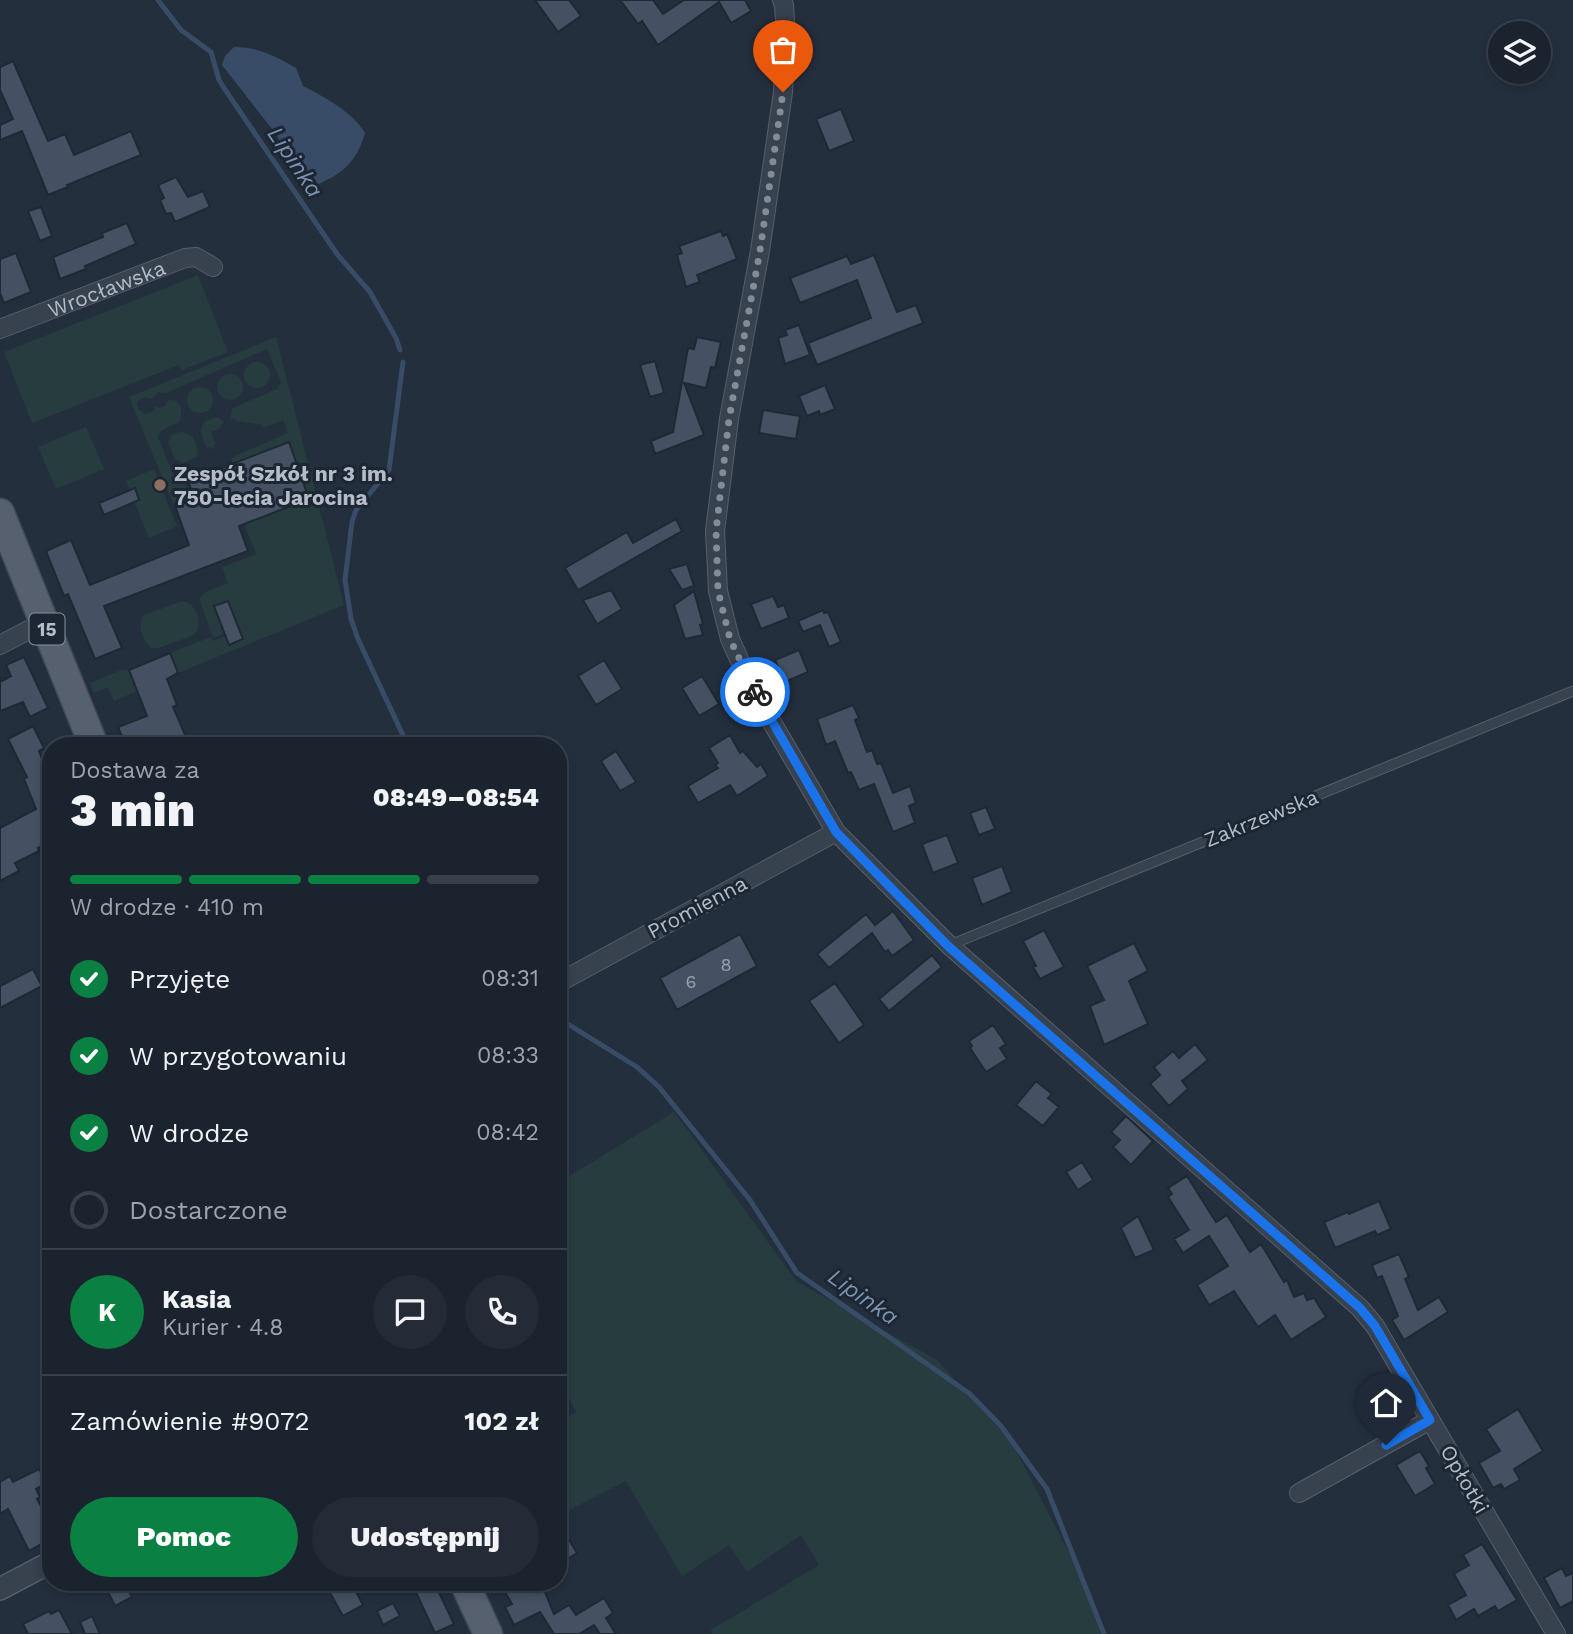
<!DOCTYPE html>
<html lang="pl">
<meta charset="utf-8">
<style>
:root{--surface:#1b232e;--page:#242b36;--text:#f1f3f6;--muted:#a0a4aa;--line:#39404a;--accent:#0b8043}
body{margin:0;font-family:"Work Sans",sans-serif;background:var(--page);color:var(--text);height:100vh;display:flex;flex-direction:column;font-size:26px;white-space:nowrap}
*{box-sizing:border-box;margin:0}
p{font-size:23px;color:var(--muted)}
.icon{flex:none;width:38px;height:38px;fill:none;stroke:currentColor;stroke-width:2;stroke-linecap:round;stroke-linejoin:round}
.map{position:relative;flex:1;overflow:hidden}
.side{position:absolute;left:42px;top:737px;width:525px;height:854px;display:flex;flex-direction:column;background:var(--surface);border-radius:28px;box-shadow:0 4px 10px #0003,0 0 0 2px var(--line)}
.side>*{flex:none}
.buttons{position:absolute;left:1488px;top:21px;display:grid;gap:14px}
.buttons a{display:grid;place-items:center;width:63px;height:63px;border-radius:50%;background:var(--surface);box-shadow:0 4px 10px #0003,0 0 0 2px var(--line);font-size:35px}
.pin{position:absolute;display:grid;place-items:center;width:60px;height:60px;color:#fff;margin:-72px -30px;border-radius:50% 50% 50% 0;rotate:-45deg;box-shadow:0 0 7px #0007}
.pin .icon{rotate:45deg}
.courier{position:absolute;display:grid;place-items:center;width:70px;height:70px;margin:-35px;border:5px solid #1a73e8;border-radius:50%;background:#fff;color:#222;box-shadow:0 2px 9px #0007}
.overview em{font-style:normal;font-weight:800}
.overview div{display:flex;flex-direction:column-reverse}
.overview{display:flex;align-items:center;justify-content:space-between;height:119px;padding:0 28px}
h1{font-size:46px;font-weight:800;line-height:52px}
.bar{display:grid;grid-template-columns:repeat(4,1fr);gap:10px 7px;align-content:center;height:84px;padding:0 28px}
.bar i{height:9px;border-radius:5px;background:var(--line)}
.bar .active{background:var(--accent)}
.bar p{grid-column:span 4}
.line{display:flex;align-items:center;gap:18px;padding:0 28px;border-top:2px solid var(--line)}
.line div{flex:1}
.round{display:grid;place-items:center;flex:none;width:74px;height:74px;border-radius:37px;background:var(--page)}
ol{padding:0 28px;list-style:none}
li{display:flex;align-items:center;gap:21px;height:77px}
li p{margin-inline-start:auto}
li .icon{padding:7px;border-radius:50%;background:var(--accent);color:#fff;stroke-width:4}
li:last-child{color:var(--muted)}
li i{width:38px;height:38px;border:4px solid var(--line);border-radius:50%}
.button{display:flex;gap:14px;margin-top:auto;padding:14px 28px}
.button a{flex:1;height:80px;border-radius:42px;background:var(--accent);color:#fff;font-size:28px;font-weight:800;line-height:80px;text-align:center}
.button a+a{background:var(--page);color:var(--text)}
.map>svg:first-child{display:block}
.green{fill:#263c3f}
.water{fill:#394c67}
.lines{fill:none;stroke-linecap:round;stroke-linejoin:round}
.stream{stroke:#394c67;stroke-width:5}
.building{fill:#455162;stroke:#1f2835;stroke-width:2}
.service-casing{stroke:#565f6c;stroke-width:11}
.minor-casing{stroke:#565f6c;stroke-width:20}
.tertiary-casing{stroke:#565f6c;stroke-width:24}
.primary-casing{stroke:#414a57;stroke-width:31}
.service{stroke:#38414e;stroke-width:9}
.minor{stroke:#38414e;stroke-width:18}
.tertiary{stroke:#38414e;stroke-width:21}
.primary{stroke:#56606e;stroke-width:28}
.done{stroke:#828b98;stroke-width:7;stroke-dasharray:0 12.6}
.route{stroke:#1a73e8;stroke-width:9}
.education-dot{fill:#8d6e63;stroke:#1d2633;stroke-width:2.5}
.labels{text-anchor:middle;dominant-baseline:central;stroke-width:6;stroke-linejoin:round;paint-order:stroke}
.number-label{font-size:18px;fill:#98a1af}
.shield{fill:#1d2633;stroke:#878f9c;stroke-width:2}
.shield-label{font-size:19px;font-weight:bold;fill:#b4bcc9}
.street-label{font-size:21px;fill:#b4bcc9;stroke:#1d2633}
.poi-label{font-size:21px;font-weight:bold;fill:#b4bcc9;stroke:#1d2633;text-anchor:start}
.water-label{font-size:23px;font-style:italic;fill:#7c92b1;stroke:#1d2633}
</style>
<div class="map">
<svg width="1573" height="1634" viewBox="0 0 1573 1634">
<rect width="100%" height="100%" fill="#242f3e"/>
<path class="green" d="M198,275L228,352L182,370L179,365L32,423L4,352Z
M276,337L344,605L178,673L170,653L211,637L213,641L226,636L230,645L243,639L228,601L225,633L213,638L199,599L205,592L228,583L222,567L256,554L244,524L309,498L289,442L233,464L231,458L288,433L283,420L263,428L262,425L236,421L234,418L231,420L230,416L233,408L277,389L281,382L267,349L166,393L158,392L152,399L145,397L137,402L138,409L145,414L153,411L155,406L159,408L165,406L169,399L176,401C183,406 182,414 179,422L162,430L158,437L176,482L183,479L190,497L173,503L129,397Z
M244 375a13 13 0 1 1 26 0a13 13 0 1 1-26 0Z
M217 387a13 13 0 1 1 26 0a13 13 0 1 1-26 0Z
M187 400a13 13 0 1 1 26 0a13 13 0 1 1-26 0Z
M218,417L224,423L220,425L221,428L211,432L216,444L214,445L215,449L206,447L200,430L205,421Z
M86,427L104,469L56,489L38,447Z
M182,431L193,437L198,451L196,457L183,463L175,459L168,443L171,435Z
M154,469L177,526L149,538L126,481Z
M182,601C197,603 204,624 194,635L159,648H151C143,640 136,625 144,615Z
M121,670H129L137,691L114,701L108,687L94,693L90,683Z
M673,1110L796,1281L937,1360L1011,1441L1079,1572L1101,1634H712L711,1630L819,1565L801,1535L747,1572L729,1545L682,1576L626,1481L558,1516V1423L576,1412L558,1378V1183L671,1114Z"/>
<path class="water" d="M234,47C258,47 275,56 296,68L303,86C324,97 353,112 365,133C355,168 337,176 306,190L276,134L222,65L225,56Z"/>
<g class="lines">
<path class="stream" d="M158,0L181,30L211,52L219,80L224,88L337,254L370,292L396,338L400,350
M403,362L389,470L356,510L352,522L345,580L351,619L358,639L408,746
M558,1018L637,1067L659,1087L750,1200L797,1273L970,1394L1001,1426L1047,1489L1104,1634"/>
</g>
<path class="building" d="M535,0H569L581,16L558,32Z
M620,0H653L663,14L684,0H745L751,11L731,23L719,2L658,45L642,21L638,24Z
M13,61L48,141L65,134L74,155L131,131L141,155L67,185L68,187L48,195L22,131L0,140V125L13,119L0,90V67Z
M841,109L854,141L829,151L816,119Z
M176,177L188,197L203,191L210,207L175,222L171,213L166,214L160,200L164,198L158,185Z
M41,207L52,236L40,241L28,211Z
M127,223L136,244L85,266L86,269L60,279L53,257L103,237L102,233Z
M721,231L723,236L727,234L737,259L697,275L700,282L686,287L677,255L682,253L679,246Z
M16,253L31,292L4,303L0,293V259Z
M874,255L897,312L916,305L923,323L817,365L808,343L871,318L857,280L800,303L790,278L847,256L851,264Z
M799,325L810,355L785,364L778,338L787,335L785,330Z
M697,337L721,342L715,368L711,367L706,388L684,383L704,435L655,454L651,441L673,432L688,348L694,349Z
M655,361L664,393L650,397L640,365Z
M825,385L835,409L820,415L819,411L807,416L799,396Z
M763,410L800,416L796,439L759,433Z
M289,442L309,499L239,526L248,551L104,606L122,648L95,659L68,594L64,596L46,551L71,540L90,585L189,545L175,506L195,499L188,481Z
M135,488L139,500L104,515L99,503Z
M676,519L682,531L578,590L565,568L627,532L633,543Z
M687,564L694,586L682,590L669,569Z
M611,590L622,609L597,624L583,600Z
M694,591L703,624L700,625L703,635L685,639L674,605Z
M773,596L778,607L784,605L789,618L761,629L751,604Z
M228,601L243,639L229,645L214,606Z
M823,610L824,613L828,612L841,642L829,647L820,625L803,632L798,621Z
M799,650L808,672L785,682L775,660Z
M170,653L178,673L167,679L177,705L173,707L190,746H165L162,739L149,746H126L118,727L147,716L129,670Z
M24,657L48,708L30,717L23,702L0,711V682L11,676L6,665Z
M604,660L622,689L596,705L578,676Z
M702,676L719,704L699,716L682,688Z
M853,705L859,718L855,720L867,752L872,750L877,764L881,763L893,793L910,786L916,803L909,806L915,823L893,832L874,784L859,790L851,772L848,773L835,741L826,745L817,719Z
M33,726L44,748L39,751L51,783V841L38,848L39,851L15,863L19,871L0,881V828L36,809L24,779L27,777L8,739Z
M730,735L740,753L743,751L757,767L761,764L768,776L737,796L730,785L698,803L688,786L718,768L715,765L718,763L709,748Z
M616,751L636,782L620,791L601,761Z
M986,807L995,829L979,835L970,813Z
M947,835L958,863L933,873L922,844Z
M1002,866L1012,892L982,905L972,878Z
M893,911L914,940L892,956L888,950L885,952L872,933L829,968L817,954L866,914L875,925Z
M1044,930L1064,967L1040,979L1033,967L1036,966L1023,941Z
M740,934L757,966L677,1010L660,978Z
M1134,943L1148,971L1129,981L1148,1024L1104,1045L1090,1006L1104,1000L1087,966Z
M932,955L942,967L889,1011L879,999Z
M33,969L42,986L0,1008V986Z
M835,983L864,1025L839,1043L809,1001Z
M993,1025L1006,1044L1000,1048L1007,1059L986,1072L970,1048L972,1046L969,1041Z
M1195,1044L1208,1060L1182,1081L1188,1089L1169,1106L1150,1084L1160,1075L1154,1067L1173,1051L1179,1058Z
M1036,1081L1052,1094L1048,1098L1059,1107L1043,1126L1016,1105Z
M1126,1116L1153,1141L1131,1165L1113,1147L1120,1140L1111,1132Z
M1082,1162L1093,1180L1078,1190L1066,1172Z
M1187,1176L1216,1222L1227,1215L1250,1252L1261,1244L1284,1282L1287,1280L1294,1297L1304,1293L1307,1300L1314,1298L1326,1317L1291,1340L1275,1315L1258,1327L1234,1291L1209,1305L1197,1285L1228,1266L1209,1236L1183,1253L1174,1239L1189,1230L1168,1197L1172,1194L1168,1188Z
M1379,1201L1391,1229L1377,1235L1375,1231L1335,1248L1324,1222L1348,1212L1349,1214Z
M1138,1216L1154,1250L1135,1258L1121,1228Z
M1399,1254L1409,1277L1405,1279L1418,1310L1439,1297L1448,1312L1404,1340L1392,1320L1398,1316L1382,1276L1377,1278L1372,1265Z
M1518,1409L1543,1451L1514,1469L1520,1480L1504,1489L1501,1484L1493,1488L1479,1463L1500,1451L1486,1429Z
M1420,1451L1429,1466L1426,1468L1435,1484L1415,1496L1396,1465Z
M39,1469L47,1483L36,1489L40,1497L37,1499L51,1524V1539L29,1551L8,1509L0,1514V1482L10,1476L13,1482Z
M558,1522L577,1553L558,1565Z
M1482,1544L1517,1600L1498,1611L1495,1606L1478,1616L1474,1609L1456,1620L1448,1605L1466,1595L1454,1574L1469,1565L1463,1555Z
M1562,1568L1566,1576L1573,1573V1601L1560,1608L1544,1578Z
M103,1582H124L132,1597L115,1606Z
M324,1582H351L363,1605L343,1616Z
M411,1582H434L454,1624L435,1633Z
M499,1582H541L554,1614L569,1605L576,1615L604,1598L613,1613L606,1618L616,1634H600L594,1625L579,1634H554L540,1612L514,1625L505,1607L512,1604Z
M393,1603L400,1616L383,1625L377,1611Z
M59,1610L72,1634H28L23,1624L49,1611L51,1614Z
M92,1616L100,1634H85L80,1622Z"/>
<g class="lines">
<defs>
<path id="service" d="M950,945L1573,691"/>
<g id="minor">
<path d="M782,0L784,5L786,36L783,92L760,251L729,419L715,531L718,591L730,639L753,690L836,832L949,945L1360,1308L1375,1326L1556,1634"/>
<path id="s1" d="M0,329L185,258L196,257L213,267"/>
<path d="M0,645L44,622"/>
<path d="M558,983L836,832"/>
<path d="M1299,1493L1430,1420"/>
</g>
<path id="tertiary" d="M0,1589L51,1562"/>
<path id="primary" d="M0,513L94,746
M464,1582L488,1634"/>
</defs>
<use href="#service" class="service-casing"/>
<use href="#minor" class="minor-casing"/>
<use href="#tertiary" class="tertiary-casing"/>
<use href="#primary" class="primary-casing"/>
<use href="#service" class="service"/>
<use href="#minor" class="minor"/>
<use href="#tertiary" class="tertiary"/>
<use href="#primary" class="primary"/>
</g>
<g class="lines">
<path class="done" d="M755,692L730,639L718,591L716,531L729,419L760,251L783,92"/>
<path class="route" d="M755,692L836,832L948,946L1360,1308L1375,1326L1430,1420L1386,1445"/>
</g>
<circle class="education-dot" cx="160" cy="485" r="7"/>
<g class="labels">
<g class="number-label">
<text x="726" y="964">8</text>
<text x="691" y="981">6</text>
</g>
<rect class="shield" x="29.5" y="613.5" width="35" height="31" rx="5"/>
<g class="shield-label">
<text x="47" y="629">15</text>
</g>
<g class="street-label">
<text stroke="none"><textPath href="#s1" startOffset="114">Wrocławska</textPath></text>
<text transform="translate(1261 818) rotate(-22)">Zakrzewska</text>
<text transform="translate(697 907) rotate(-28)">Promienna</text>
<text transform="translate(1465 1479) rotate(60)">Opłotki</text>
</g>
<g class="poi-label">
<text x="174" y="473">Zespół Szkół nr 3 im.<tspan x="174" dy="24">750-lecia Jarocina</tspan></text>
</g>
<g class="water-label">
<text transform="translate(295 162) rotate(56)">Lipinka</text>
<text transform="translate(863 1297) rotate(35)">Lipinka</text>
</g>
</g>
</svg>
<div class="buttons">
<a><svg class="icon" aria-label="layers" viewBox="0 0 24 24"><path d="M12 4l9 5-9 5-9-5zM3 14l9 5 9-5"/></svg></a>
</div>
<div class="pin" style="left:783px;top:92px;background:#ea580c"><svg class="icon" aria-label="bag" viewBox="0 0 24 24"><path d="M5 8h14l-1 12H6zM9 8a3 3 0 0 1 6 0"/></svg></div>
<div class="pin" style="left:1386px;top:1445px;background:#1f2937"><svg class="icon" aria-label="home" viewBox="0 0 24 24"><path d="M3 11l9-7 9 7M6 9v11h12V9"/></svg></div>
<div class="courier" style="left:755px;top:692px"><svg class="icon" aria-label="bike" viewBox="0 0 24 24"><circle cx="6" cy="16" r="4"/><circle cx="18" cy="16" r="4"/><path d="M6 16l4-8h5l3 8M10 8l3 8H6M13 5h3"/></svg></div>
<section class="side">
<div class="overview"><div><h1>3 min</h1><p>Dostawa za</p></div><em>08:49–08:54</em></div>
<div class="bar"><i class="active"></i><i class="active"></i><i class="active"></i><i></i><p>W drodze · 410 m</p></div>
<ol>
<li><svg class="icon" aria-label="check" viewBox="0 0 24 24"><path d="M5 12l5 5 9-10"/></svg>Przyjęte<p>08:31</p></li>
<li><svg class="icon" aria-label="check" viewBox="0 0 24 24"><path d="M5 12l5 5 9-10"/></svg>W przygotowaniu<p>08:33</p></li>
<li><svg class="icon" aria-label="check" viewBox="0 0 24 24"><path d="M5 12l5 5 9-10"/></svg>W drodze<p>08:42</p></li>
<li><i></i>Dostarczone</li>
</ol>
<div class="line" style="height:126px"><b class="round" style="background:var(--accent);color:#fff">K</b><div><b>Kasia</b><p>Kurier · 4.8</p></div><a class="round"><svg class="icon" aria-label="chat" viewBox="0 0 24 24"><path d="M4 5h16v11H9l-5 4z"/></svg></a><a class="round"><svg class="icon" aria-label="phone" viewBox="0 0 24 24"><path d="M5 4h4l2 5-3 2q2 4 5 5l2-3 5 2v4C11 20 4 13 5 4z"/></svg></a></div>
<div class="line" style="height:91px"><div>Zamówienie #9072</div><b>102 zł</b></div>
<div class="button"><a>Pomoc</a><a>Udostępnij</a></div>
</section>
</div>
